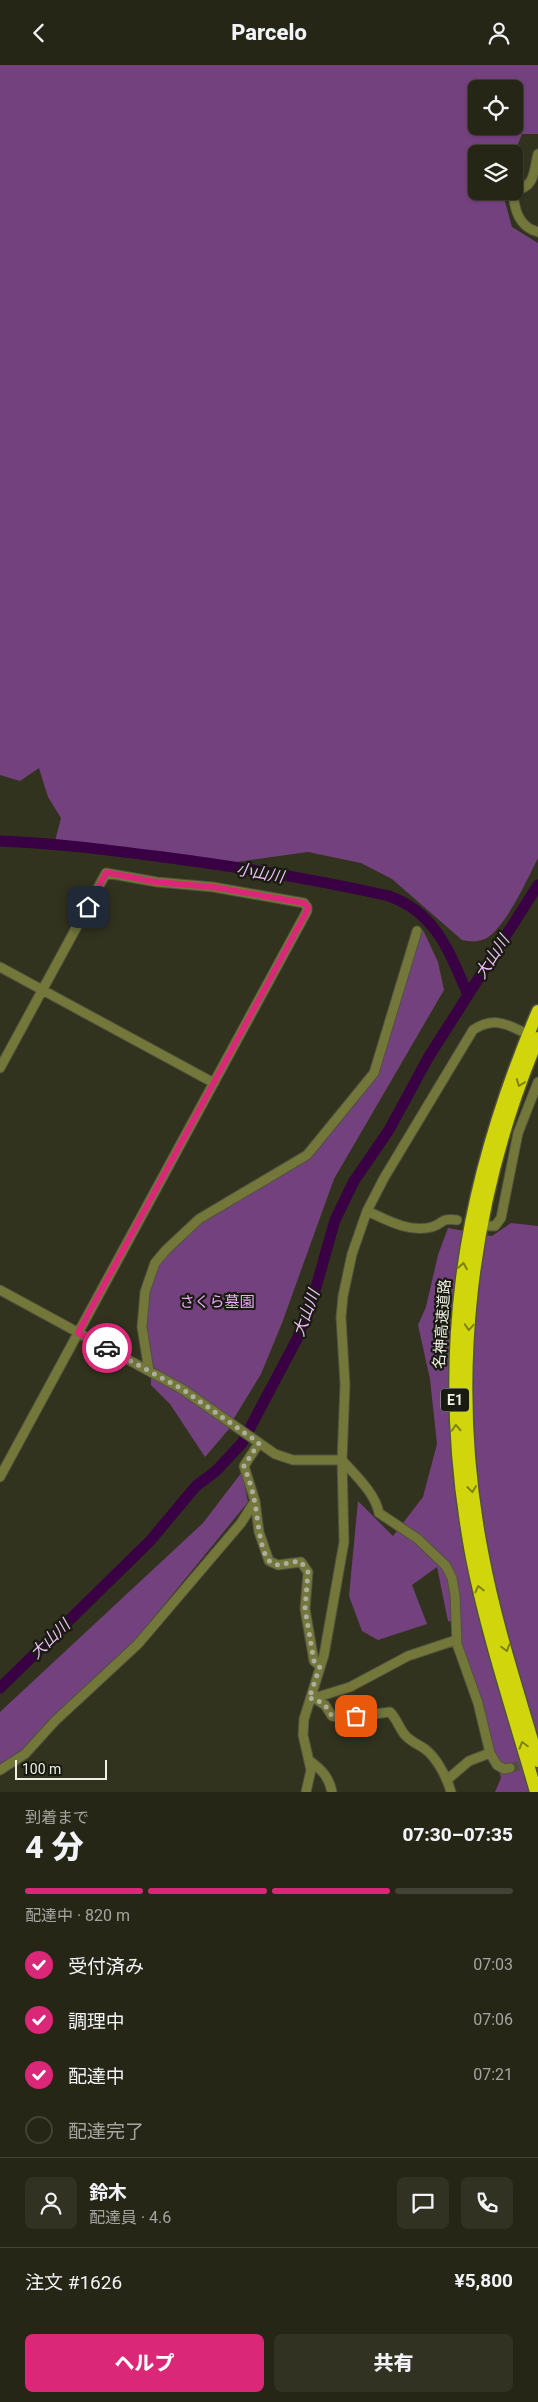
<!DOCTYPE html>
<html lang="ja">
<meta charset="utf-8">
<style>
:root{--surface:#262616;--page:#323223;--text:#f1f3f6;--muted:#a4a5a1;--line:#424335;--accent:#db2777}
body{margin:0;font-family:Roboto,"Noto Sans JP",sans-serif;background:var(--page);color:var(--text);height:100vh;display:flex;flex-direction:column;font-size:19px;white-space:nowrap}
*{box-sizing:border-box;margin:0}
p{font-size:16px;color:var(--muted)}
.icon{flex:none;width:28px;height:28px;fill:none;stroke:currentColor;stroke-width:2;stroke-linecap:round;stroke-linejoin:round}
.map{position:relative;height:1727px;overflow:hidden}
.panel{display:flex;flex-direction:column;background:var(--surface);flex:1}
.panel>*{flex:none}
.tools{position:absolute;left:468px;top:15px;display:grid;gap:10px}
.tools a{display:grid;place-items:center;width:55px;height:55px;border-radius:8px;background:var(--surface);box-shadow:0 1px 4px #0004,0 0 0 1px var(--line);font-size:25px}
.scale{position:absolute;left:15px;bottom:12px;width:92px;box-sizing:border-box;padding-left:5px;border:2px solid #eff0e3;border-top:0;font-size:14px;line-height:18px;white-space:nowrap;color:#eff0e3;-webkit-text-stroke:4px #191a11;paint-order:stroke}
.pin{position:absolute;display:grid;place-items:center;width:42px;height:42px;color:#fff;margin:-21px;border-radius:10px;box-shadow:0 2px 8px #0006}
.courier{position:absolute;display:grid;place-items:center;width:50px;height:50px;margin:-25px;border:4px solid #db2777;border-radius:50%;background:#fff;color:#222;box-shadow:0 1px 6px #0007}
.head em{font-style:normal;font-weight:800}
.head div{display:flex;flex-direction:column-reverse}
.head{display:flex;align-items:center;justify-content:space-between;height:85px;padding:0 25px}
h1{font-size:32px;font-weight:800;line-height:38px}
.bar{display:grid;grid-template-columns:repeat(4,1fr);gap:8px 5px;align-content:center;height:60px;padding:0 25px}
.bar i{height:6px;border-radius:4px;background:var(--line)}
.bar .active{background:var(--accent)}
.bar p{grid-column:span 4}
.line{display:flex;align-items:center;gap:12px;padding:0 25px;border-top:1px solid var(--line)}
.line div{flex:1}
.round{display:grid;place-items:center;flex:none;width:52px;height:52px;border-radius:8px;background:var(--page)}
ol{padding:0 25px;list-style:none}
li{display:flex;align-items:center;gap:15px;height:55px}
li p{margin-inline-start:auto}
li .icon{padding:5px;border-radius:50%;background:var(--accent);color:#fff;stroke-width:4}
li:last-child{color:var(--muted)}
li i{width:28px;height:28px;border:2px solid var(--line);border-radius:50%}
.action{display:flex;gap:10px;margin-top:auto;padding:10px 25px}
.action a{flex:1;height:58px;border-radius:8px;background:var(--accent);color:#fff;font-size:20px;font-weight:800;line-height:58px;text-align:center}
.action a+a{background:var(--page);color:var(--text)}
header{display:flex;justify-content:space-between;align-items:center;height:65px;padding:0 25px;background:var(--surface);font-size:22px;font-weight:800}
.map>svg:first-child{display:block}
.green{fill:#74417f;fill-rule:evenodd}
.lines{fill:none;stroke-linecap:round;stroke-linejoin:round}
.river{stroke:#390044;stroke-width:11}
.minor-tunnel{stroke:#4e4f3c;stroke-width:9;stroke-dasharray:9 4.5;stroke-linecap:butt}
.minor-casing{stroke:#50513e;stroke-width:11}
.highway-casing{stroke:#50513e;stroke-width:15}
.minor{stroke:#73773a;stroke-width:9}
.highway{stroke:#d0d60b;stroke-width:12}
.oneway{stroke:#7e810e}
.done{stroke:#adae9e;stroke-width:5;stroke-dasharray:0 9}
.route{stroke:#db2777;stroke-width:6}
.labels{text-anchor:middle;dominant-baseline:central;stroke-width:4.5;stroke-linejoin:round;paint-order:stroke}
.shield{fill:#191a11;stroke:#afb0a4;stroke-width:1}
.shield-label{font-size:14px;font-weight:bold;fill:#eff0e3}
.park-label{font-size:15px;fill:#ebacf8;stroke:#191a11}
.street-label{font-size:15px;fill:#eff0e3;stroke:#191a11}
.water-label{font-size:16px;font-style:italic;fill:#eebff8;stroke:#191a11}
</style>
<header><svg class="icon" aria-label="back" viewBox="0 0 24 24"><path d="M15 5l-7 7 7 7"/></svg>Parcelo<svg class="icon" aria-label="person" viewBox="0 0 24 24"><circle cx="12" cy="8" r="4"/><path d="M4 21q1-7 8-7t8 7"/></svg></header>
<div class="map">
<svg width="538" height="1727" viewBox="0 0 538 1727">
<rect width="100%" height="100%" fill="#32331e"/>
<path class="green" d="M0,0H538V69H522L514,89H476V126H502L512,162L538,178V793C528,813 505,864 485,874C477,877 471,877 462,875L392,814L361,798L308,787L230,798L55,776L61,753L48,732L39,703L20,716L0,710ZM476,24H514V61H476Z
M423,865L438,897L444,925L334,1114L282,1258L261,1309L233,1355L182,1319L153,1302L144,1261L148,1232L157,1201L166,1189L201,1157L310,1092L377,1008L420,868Z
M511,1158L538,1161V1727H495L501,1713L483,1642L459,1577L458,1558L448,1556L437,1502L412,1520L427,1559L378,1575L362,1566L349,1531L358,1436L393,1471L423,1432L437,1379L430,1314L418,1260L426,1242L438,1190L448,1163L492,1171Z
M151,1312L180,1327L227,1360L229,1364L205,1392L170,1339L151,1320Z
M242,1407L248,1437L137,1573L46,1660L21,1688L0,1699V1647L203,1458Z"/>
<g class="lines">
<path class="river" d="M0,776C55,778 109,785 163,792C239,802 314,814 389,831C436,848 449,886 468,930
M0,1623L150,1476L196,1421L216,1406L242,1378L297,1274L311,1240L335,1155L354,1116L389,1065L428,993L538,820"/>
<path class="minor-tunnel" d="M510,1703L531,1698"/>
<defs>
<path id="minor" d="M513,126C514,145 519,162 538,167
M514,126C536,121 533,108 538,89
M0,902L214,1018
M0,1003L106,808L157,817L213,822L304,838L307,842V846L0,1412
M367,1146C387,1155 409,1168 432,1162C445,1158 439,1153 457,1155
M489,1161H495L501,1153L518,1068L538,1017
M0,1225L182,1324L275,1389L293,1395H342C356,1411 375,1428 379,1448L418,1474L446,1501L452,1513L455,1530L457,1579L478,1638L490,1688L497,1700L504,1704L510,1703
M149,1306L142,1262L145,1227L155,1198L166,1185L199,1154L307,1090L374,1008L417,866
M259,1378L244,1401L255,1436L259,1467L269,1496L278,1500L301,1497L308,1507L305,1544L314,1596L320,1601
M314,1633L325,1640L332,1651L342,1653L390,1647C397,1654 399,1663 405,1670C411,1677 418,1679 425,1684C437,1693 447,1713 451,1727
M311,1634L350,1622L408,1591L456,1575
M310,1696C322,1705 329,1712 332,1727
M0,1705L25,1689L55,1656L138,1579L241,1458L255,1436
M448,1714L469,1696L490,1688
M306,1727L311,1705L303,1670L304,1654L324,1590L344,1477L342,1395L345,1320L341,1252L343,1231L352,1189L367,1146L384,1113L473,965C491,953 503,957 521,966"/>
<path id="highway" d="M538,973C469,1137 448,1317 483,1492C496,1561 519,1629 538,1696
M536,1727C514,1650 488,1573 472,1493C435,1297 460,1129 538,946"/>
</defs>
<use href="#minor" class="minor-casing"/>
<use href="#highway" class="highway-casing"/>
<use href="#minor" class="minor"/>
<use href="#highway" class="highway"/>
</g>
<defs><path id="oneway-chevron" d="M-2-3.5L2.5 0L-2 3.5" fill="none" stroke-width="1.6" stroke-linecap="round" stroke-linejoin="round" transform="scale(1.25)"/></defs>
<g class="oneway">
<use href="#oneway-chevron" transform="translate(520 1018) rotate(111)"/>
<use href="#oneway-chevron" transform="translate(463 1201) rotate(-81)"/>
<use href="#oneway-chevron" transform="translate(469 1262) rotate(94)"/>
<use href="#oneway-chevron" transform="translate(456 1363) rotate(-93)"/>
<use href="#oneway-chevron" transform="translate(472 1424) rotate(83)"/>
<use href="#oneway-chevron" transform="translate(479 1524) rotate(-103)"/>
<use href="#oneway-chevron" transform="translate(506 1583) rotate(74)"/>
<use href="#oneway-chevron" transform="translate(523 1680) rotate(-106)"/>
</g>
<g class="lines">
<path class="done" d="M107,1283L182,1324L259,1378L244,1401C248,1412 252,1423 254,1434C258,1448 259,1495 274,1499C282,1502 292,1495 301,1497L308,1507L305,1544L314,1596L320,1601L309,1634L314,1633L325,1640L332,1651L342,1653L356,1651"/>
<path class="route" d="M88,842L106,808H109L156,817L213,822L304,838L308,842L307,846L78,1268L107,1283"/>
</g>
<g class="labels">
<rect class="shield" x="441" y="1323.5" width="28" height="23" rx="4"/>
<g class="shield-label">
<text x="455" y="1335">E1</text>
</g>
<g class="park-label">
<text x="217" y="1237">さくら墓園</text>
</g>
<g class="street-label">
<text transform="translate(442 1259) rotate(-86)">名神高速道路</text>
</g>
<g class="water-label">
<text transform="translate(260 808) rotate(10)">小山川</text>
<text transform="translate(492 892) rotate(-57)">大山川</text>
<text transform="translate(306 1248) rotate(-70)">大山川</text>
<text transform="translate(50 1574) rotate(-44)">大山川</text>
</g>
</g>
</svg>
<div class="tools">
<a><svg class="icon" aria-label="locate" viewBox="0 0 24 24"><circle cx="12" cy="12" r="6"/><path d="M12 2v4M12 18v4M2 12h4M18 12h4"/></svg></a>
<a><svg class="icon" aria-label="layers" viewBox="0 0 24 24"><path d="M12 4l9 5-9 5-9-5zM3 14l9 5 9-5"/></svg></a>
</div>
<div class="scale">100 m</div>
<div class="pin" style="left:356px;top:1651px;background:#ea580c"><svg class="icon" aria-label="bag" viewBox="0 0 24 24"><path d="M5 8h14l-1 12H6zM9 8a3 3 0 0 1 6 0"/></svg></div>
<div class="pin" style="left:88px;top:842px;background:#1f2937"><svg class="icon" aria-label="home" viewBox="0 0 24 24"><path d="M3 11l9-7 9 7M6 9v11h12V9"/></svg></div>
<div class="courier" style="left:107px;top:1283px"><svg class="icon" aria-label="car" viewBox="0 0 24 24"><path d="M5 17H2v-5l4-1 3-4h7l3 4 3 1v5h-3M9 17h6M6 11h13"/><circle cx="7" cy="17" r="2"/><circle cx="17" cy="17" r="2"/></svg></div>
</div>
<section class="panel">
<div class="head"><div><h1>4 分</h1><p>到着まで</p></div><em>07:30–07:35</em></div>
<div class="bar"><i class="active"></i><i class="active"></i><i class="active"></i><i></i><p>配達中 · 820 m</p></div>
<ol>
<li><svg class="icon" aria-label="check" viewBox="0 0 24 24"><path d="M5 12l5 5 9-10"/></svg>受付済み<p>07:03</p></li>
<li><svg class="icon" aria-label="check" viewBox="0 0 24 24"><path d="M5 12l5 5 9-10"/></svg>調理中<p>07:06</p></li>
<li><svg class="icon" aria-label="check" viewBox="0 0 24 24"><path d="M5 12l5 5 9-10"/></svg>配達中<p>07:21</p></li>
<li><i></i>配達完了</li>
</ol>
<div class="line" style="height:90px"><a class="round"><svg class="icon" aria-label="person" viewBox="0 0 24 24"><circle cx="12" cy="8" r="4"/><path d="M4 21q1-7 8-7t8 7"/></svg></a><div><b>鈴木</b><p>配達員 · 4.6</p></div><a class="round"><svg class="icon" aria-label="chat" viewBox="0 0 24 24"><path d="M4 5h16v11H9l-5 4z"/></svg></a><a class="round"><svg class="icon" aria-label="phone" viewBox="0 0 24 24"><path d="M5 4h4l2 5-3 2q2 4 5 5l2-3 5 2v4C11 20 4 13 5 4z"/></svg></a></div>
<div class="line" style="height:65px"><div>注文 #1626</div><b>¥5,800</b></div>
<div class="action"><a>ヘルプ</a><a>共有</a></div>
</section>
